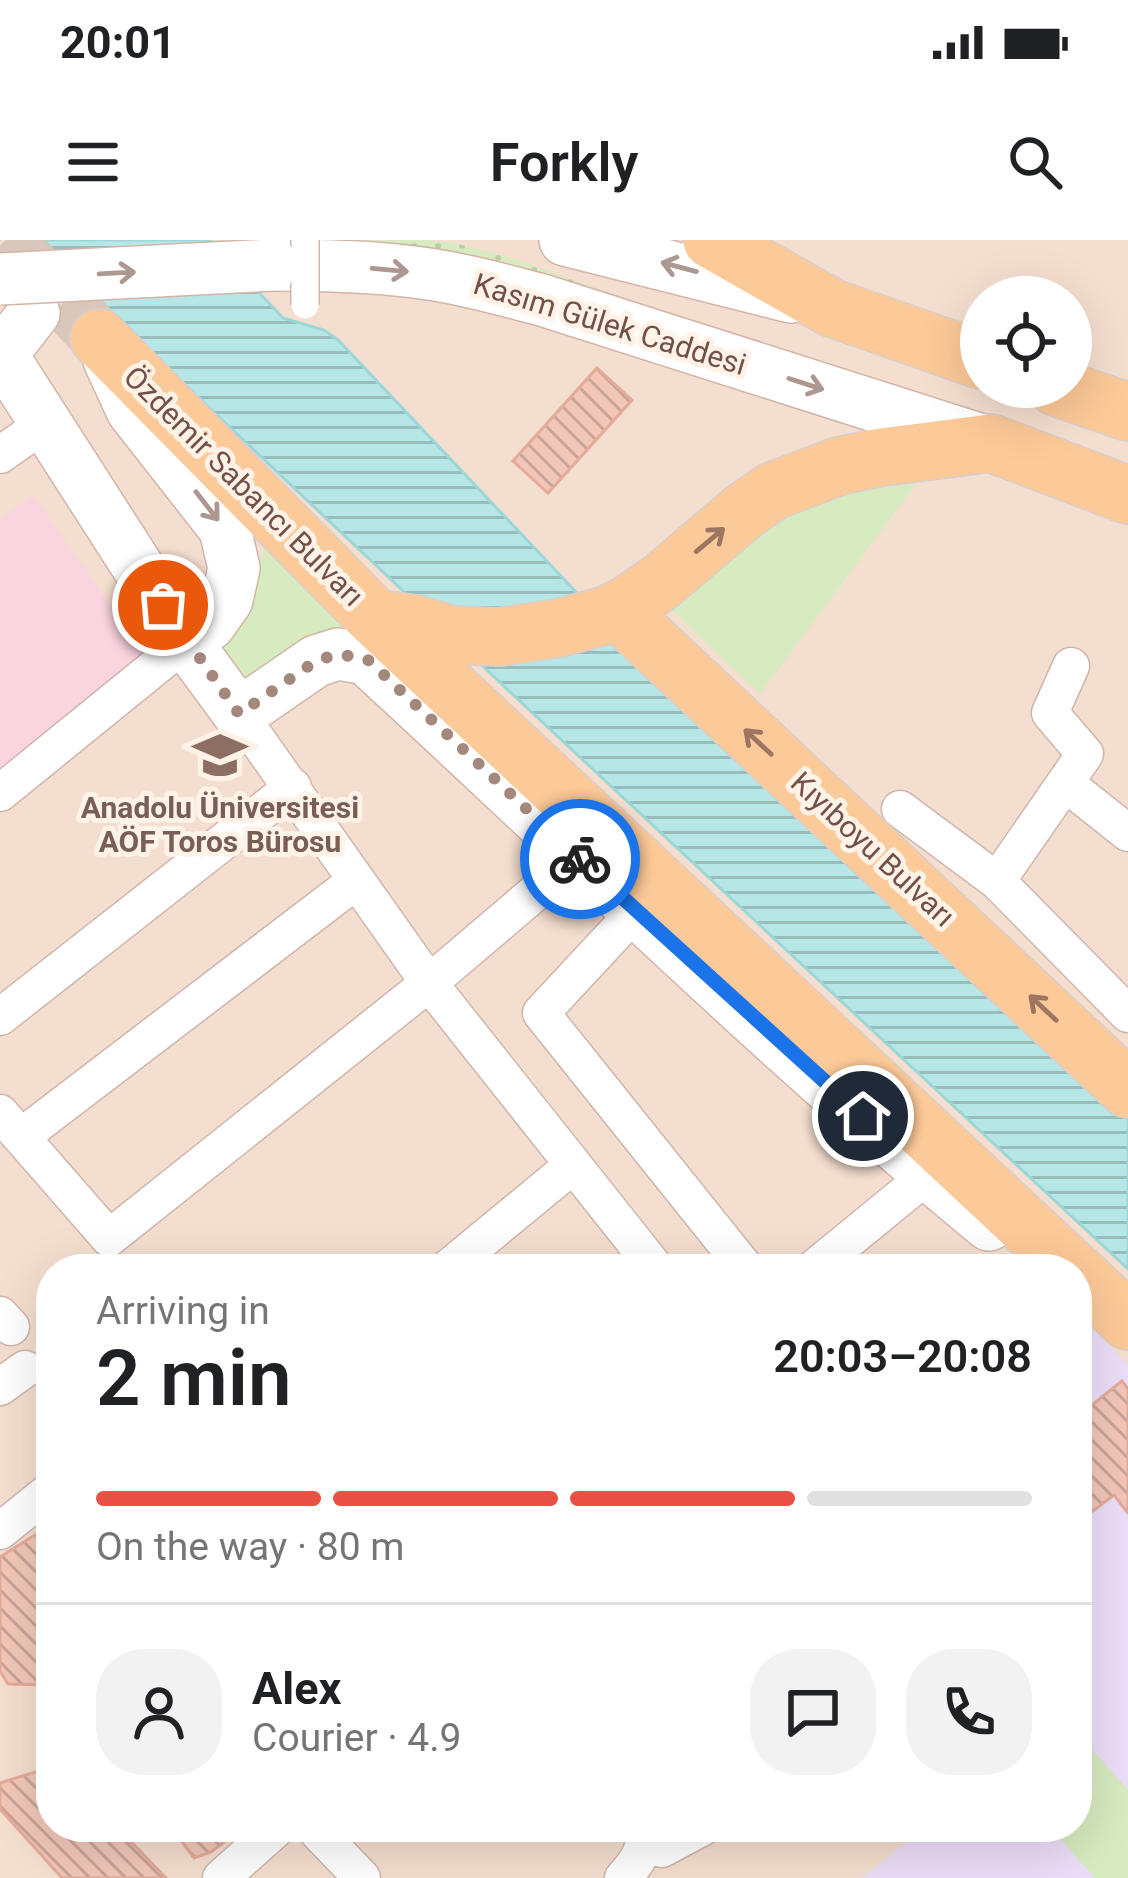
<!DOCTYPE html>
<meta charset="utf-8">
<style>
:root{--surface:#fff;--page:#f2f2f2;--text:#202124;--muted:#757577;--line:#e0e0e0;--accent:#e85144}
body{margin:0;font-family:Roboto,sans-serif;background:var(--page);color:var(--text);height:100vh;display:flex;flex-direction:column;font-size:45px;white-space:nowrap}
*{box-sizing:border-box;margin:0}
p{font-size:39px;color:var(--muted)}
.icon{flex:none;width:66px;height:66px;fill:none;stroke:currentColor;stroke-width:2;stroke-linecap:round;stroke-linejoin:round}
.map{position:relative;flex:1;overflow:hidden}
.details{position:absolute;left:36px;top:1014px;width:1056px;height:588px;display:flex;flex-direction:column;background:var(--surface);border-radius:48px;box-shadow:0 12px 48px #0002}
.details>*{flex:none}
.buttons{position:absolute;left:960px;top:36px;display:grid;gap:24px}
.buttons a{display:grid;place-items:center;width:132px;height:132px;border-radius:50%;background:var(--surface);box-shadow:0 12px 48px #0002;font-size:60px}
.pin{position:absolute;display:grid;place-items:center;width:102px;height:102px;color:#fff;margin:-51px;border:6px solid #fff;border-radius:50%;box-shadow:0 3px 12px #0007}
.courier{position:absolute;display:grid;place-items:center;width:120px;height:120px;margin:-60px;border:9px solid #1a73e8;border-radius:50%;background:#fff;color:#222;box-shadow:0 3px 15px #0007}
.overview em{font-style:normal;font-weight:600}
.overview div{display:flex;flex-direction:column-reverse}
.overview{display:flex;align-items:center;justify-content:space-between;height:204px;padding:0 60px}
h1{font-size:78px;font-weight:600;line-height:90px}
.bar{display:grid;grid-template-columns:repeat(4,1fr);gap:18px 12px;align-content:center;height:144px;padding:0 60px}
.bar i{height:15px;border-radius:9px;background:var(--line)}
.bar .on{background:var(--accent)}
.bar p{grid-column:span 4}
.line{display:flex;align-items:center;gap:30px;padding:0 60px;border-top:3px solid var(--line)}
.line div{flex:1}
.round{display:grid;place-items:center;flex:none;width:126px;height:126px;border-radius:48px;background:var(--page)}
.status{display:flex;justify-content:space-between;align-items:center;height:84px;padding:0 60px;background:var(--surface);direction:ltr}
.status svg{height:33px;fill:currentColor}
header{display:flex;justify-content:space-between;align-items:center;height:156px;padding:0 60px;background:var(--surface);font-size:54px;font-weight:600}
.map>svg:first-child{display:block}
.residential{fill:#f4decf;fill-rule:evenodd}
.education{fill:#ebdef8}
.medical{fill:#fad4de}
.grass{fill:url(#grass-dots)}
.park{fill:#d7eac0}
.water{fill:url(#water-rules);stroke:#9cd7d8;stroke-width:3}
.building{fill:url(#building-back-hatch);stroke:#e5ab99;stroke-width:3}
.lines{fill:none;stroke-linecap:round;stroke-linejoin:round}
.primary-tunnel{stroke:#dac7bb;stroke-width:57;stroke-dasharray:57 28;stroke-linecap:butt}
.minor-casing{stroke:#cfb6ab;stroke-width:39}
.secondary-casing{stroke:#d3b5a8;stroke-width:54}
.primary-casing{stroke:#d8cecc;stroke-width:60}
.minor{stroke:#fff;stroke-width:36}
.secondary{stroke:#fff;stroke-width:51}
.primary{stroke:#fcc998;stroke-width:57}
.pedestrian-bridge-casing{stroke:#cfb6ab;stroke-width:30;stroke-linecap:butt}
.secondary-bridge-casing{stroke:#d3b5a8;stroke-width:54;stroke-linecap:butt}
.pedestrian-bridge{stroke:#fff;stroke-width:27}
.secondary-bridge{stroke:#fff;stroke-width:51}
.oneway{stroke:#ac9791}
.oneway2{stroke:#9d7560}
.done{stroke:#a4887e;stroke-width:12;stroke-dasharray:0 21.6}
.route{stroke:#1a73e8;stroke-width:15}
.labels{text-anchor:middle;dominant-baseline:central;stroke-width:10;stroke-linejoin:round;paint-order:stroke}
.street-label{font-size:30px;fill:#745148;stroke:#fff2e7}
.education-label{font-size:30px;font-weight:bold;fill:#785e54;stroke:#fff2e7}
</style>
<div class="status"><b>20:01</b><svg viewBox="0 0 49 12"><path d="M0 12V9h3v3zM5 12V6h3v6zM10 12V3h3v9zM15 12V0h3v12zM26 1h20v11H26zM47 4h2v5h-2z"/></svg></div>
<header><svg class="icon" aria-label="menu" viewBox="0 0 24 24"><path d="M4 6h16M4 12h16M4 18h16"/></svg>Forkly<svg class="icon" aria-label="search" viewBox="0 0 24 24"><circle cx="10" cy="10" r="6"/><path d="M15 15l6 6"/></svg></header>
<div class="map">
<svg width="1128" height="1638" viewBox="0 0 1128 1638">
<defs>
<pattern id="grass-dots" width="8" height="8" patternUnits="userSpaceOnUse" patternTransform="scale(3)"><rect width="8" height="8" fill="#d7eac0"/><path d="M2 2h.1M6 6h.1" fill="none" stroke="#bccaa6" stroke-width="1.8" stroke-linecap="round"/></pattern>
<pattern id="water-rules" width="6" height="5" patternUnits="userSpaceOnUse" patternTransform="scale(3)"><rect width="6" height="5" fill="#b6e6e6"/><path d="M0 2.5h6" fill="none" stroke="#99bdbc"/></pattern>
<pattern id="building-back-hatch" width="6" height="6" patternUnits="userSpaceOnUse" patternTransform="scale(3)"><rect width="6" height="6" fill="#f2c7b8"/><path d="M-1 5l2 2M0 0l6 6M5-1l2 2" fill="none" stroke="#c9a498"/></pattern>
</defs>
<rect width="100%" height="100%" fill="#fceee1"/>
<path class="residential" d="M0,0H1128V1638H0ZM981,57H1071V147H981ZM51,1029H1077V1587H51Z"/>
<path class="education" d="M1084,1081L1128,1125V1638H862L925,1587H1077V1087Z"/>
<path class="medical" d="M33,255L152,424L0,540V280Z"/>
<path class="grass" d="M116,0H428L458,4L512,18L906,159L600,59L0,16V5Z"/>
<path class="park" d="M918,241L760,454L666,365L815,249Z
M269,296L362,387L258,453L218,411L237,383Z
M1077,1492L1128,1550V1638H1095L1050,1587H1077Z"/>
<path class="water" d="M44,0H209L283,78L324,90L338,100L575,351L1128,870V1029L508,450L130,93Z"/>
<path class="building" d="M597,128L632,160L548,253L513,221Z
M1122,1141L1128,1149V1273L1114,1255L1077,1283V1177Z
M35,1295L51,1320V1445L8,1444L0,1431V1317Z
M51,1527V1587H117L166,1638H62L0,1569V1543Z
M171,1587H244L211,1612L194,1618Z"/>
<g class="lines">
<path class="primary-tunnel" d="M6,0L99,98"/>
<defs>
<path id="minor" d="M0,215L47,182
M239,474L429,743L656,1029
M1065,543L1128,593
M0,553L186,402
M900,569L997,641L1128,774
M997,641L1085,514L1050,473L1071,426
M635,672L541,773L746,1029
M0,777L293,547
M0,873L109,998L429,743L577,617
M22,896L356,641
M447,1029L572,926
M813,1029L928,935
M0,1075L11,1087
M0,1147L25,1129
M0,1291L51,1250
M313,1587L362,1638
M644,1605L662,1609L703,1587
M221,1638L278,1587
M623,1638C636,1624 649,1607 642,1587"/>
<path id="secondary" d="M565,0L791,57
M273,25C320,25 367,26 414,32C457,37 500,49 542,60L991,203
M0,112L186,402L239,474L316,421L338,414L366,419C573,609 773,807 989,985
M2,114L34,73
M109,120L132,170L225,289L234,328L227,360L210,384L186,402"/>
<path id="primary" d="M712,0L832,68L981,120
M99,98L375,378L1072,1029
M1056,147L1128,172
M617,370L1128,849
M378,379L415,384L452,395L499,397L559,388L607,375L627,365L662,341L744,271L773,251L839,226L882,217L991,203L1128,255
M1077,1033L1128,1081"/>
</defs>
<use href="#minor" class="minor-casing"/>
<use href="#secondary" class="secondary-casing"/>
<use href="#primary" class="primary-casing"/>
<use href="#minor" class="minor"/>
<use href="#secondary" class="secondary"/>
<use href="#primary" class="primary"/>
<defs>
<path id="pedestrian-bridge" d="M305,0V65"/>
<path id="secondary-bridge" d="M0,39L273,25"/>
</defs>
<use href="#pedestrian-bridge" class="pedestrian-bridge-casing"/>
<use href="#secondary-bridge" class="secondary-bridge-casing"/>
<use href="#pedestrian-bridge" class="pedestrian-bridge"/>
<use href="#secondary-bridge" class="secondary-bridge"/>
</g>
<defs><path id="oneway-shaft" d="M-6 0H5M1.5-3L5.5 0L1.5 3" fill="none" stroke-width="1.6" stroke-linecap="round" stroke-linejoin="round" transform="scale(3)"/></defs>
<g class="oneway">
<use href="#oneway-shaft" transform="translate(679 27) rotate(-165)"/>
<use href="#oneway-shaft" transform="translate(390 30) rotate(5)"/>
<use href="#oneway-shaft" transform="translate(117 33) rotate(-3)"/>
<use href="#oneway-shaft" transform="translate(806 144) rotate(18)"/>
<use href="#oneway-shaft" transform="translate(207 266) rotate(52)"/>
</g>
<g class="oneway2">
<use href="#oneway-shaft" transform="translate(710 300) rotate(-40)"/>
<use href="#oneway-shaft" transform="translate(758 502) rotate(-137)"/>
<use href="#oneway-shaft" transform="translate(1043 768) rotate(-137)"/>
</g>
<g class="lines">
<path class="done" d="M163,365L239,474L316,421L338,414L367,419L580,619"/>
<path class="route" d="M580,619L863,876"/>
</g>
<defs>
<symbol id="university-bare" viewBox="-9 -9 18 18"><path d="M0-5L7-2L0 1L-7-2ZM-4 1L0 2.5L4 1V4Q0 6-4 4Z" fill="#8d6e63" stroke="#fff2e7" stroke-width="2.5" paint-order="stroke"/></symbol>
</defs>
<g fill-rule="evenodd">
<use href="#university-bare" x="182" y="477" width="76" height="76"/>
</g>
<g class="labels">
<g class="street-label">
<text transform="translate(610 84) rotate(17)">Kasım Gülek Caddesi</text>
<text transform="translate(244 246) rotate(45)">Özdemir Sabancı Bulvarı</text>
<text transform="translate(873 609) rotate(43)">Kıyıboyu Bulvarı</text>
</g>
<g class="education-label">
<text x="220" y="567">Anadolu Üniversitesi<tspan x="220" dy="34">AÖF Toros Bürosu</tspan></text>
</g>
</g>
</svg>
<div class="buttons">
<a><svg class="icon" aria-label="locate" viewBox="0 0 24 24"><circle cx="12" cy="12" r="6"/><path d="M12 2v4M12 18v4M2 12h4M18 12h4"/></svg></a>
</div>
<div class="pin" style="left:163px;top:365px;background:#ea580c"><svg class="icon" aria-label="bag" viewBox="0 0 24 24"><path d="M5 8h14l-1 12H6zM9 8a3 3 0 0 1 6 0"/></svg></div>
<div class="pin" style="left:863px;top:876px;background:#1f2937"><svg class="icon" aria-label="home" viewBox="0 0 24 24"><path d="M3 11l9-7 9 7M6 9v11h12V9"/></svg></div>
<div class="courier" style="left:580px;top:619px"><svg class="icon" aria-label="bike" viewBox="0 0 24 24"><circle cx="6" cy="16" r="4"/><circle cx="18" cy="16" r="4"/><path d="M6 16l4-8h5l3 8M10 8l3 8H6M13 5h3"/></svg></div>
<section class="details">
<div class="overview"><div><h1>2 min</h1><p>Arriving in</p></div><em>20:03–20:08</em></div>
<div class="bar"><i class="on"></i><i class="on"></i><i class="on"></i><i></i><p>On the way · 80 m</p></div>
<div class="line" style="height:216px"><a class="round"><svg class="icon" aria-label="person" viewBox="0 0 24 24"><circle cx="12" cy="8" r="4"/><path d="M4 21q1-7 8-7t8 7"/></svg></a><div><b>Alex</b><p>Courier · 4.9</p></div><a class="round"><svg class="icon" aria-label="chat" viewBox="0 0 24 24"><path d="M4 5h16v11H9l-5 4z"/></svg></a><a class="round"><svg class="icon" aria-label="phone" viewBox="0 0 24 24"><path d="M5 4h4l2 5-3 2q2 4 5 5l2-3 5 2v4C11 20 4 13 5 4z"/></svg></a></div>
</section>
</div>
